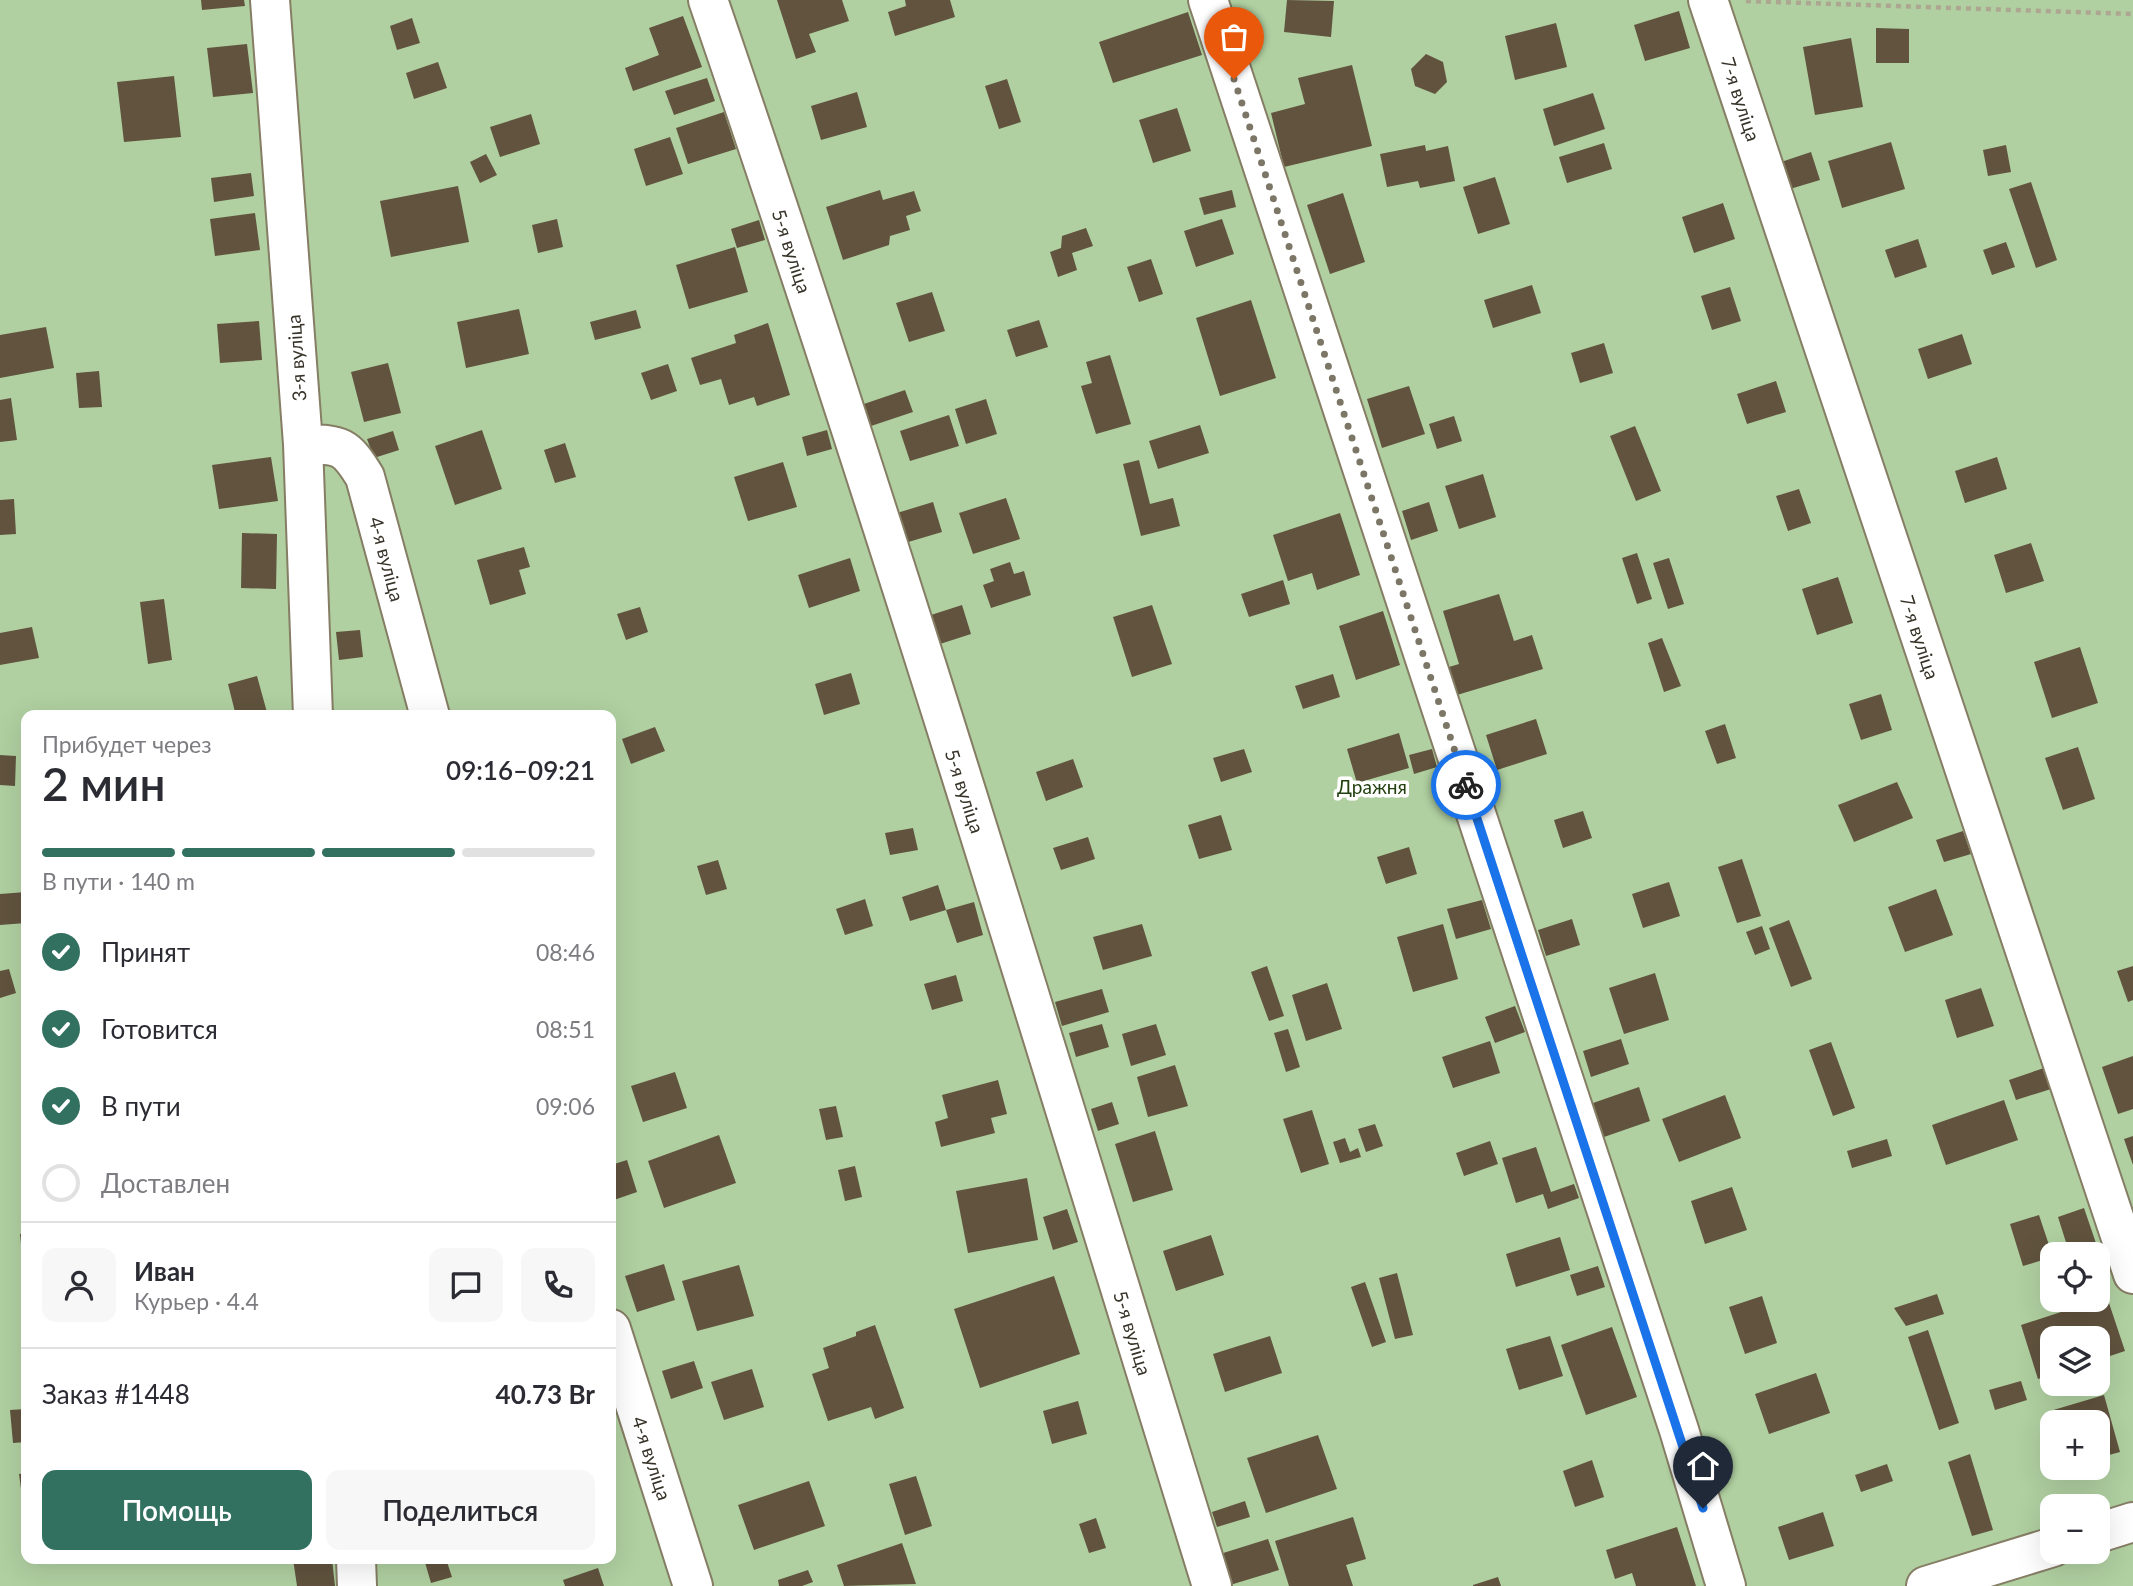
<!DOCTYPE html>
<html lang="ru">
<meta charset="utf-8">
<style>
:root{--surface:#fff;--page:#f7f7f7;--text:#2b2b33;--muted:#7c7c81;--line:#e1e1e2;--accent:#327160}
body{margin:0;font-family:Lato,sans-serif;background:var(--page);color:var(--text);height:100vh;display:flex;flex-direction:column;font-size:26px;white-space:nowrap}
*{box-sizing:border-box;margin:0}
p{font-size:23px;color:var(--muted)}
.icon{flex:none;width:38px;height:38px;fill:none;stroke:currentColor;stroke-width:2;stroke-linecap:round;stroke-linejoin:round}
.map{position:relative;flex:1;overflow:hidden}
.panel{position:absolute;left:21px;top:710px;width:595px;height:854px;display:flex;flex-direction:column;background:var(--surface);border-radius:14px;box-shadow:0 7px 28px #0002}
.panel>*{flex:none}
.tools{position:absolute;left:2040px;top:1242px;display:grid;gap:14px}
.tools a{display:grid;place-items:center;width:70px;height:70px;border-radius:14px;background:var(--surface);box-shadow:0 7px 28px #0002;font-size:35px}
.pin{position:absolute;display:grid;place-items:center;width:60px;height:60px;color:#fff;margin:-72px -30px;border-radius:50% 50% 50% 0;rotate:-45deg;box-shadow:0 0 7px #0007}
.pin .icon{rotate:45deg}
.courier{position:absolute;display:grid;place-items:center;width:70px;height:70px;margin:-35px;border:5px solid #1a73e8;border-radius:50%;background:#fff;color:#222;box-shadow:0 2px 9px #0007}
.overview em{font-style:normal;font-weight:600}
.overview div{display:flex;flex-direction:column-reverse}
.overview{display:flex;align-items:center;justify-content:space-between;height:119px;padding:0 21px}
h1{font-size:46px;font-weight:600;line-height:52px}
.bar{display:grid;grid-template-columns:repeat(4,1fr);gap:10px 7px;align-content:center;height:84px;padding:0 21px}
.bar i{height:9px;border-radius:5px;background:var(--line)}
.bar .selected{background:var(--accent)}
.bar p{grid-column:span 4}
.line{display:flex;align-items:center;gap:18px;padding:0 21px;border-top:2px solid var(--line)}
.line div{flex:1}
.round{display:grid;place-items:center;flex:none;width:74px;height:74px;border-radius:14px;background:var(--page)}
ol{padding:0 21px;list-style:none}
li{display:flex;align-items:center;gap:21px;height:77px}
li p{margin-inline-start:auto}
li .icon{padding:7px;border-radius:50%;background:var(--accent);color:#fff;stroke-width:4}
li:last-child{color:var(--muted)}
li i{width:38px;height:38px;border:4px solid var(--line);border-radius:50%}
.primary-button{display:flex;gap:14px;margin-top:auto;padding:14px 21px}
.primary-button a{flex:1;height:80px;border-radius:14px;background:var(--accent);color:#fff;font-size:28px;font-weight:600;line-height:80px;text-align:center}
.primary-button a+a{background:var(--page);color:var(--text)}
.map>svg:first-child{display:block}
.green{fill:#b0d0a1;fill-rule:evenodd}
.building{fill:#61533e}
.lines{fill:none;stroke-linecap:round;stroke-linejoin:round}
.minor-casing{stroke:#857d64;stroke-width:42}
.path{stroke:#ada691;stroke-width:4.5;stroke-dasharray:5 5;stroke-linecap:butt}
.minor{stroke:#fff;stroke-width:38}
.done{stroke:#7b7665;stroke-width:7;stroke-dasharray:0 12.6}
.route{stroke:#1a73e8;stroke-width:9}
.labels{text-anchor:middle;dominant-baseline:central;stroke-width:7;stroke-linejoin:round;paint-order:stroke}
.street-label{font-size:19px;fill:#373329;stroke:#fff}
.park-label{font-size:19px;fill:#234010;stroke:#fff}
</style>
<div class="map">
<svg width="2133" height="1586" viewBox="0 0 2133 1586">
<rect width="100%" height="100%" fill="#f9f1d5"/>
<path class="green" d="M0,0H2133V1586H0ZM26,716H611V1559H26ZM2053,1255H2098V1300H2053ZM2053,1339H2098V1384H2053ZM2053,1423H2098V1468H2053ZM2053,1507H2098V1552H2053Z"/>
<path class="building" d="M201,0H244L245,6L202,10Z
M777,0H842L849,21L809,34L816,52L796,59Z
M905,0H950L955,17L895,36L888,12L906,6Z
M1287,0L1334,1L1331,37L1284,32Z
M1679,11L1690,48L1645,61L1634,25Z
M1188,12L1202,55L1113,83L1099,42Z
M683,16L702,67L633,91L625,68L659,55L649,28Z
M412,18L420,43L397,50L390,26Z
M1556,23L1567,67L1515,80L1505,36Z
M1876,28L1909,29V63H1876Z
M1851,38L1863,107L1815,115L1803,47Z
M247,44L253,93L213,97L207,48Z
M1426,54L1443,62L1447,82L1435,94L1415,86L1411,69Z
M438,62L447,88L414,99L406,73Z
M1352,65L1372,146L1284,167L1271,113L1305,104L1298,78Z
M174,76L181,137L124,142L117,82Z
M707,78L715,101L674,115L665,91Z
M1007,79L1021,122L999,129L985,86Z
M857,92L867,127L821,140L811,106Z
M1593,93L1605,129L1554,146L1543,109Z
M1177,108L1191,151L1153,163L1139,120Z
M724,112L736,149L688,164L676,128Z
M531,114L540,144L500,157L490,127Z
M670,137L683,174L646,186L634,149Z
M1891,142L1905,189L1842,208L1828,161Z
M1604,143L1612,169L1567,183L1559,157Z
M1425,145L1426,151L1448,146L1455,181L1420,188L1418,181L1387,187L1380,154Z
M2006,145L2011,172L1988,176L1983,150Z
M1811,152L1820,180L1790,189L1781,162Z
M486,154L497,175L480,183L470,162Z
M251,173L254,196L214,202L211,178Z
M1495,177L1510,224L1478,234L1463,187Z
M2031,182L2057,260L2036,268L2009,189Z
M458,186L469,242L391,257L380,201Z
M880,190L883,200L914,191L921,211L906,216L910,230L890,236L889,245L843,260L826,207Z
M1232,190L1236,207L1204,215L1199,198Z
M1343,193L1365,262L1330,274L1307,205Z
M1723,203L1735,239L1694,253L1682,217Z
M255,213L260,250L215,256L210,219Z
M557,219L563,247L538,253L532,225Z
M1222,219L1234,254L1196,267L1184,231Z
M759,220L765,240L737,248L731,229Z
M1086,228L1093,246L1072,253L1077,270L1058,277L1050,252L1061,248L1062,236Z
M1918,239L1927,267L1895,278L1885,250Z
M2006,242L2015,267L1992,275L1983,250Z
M735,247L748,292L689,309L676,265Z
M1151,259L1163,294L1139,302L1127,267Z
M1532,285L1541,313L1493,328L1484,300Z
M1730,287L1741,321L1712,330L1701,296Z
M932,292L945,331L909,342L896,303Z
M1251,300L1276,378L1220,396L1196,318Z
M519,309L529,354L466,368L457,322Z
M636,310L641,328L595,340L590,322Z
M1039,320L1048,347L1016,357L1007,330Z
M259,321L262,360L220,363L217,324Z
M768,323L790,395L757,406L754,397L729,405L721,379L700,385L691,358L736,343L734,335Z
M46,327L54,368L0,378V335Z
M1962,334L1972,364L1928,379L1918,349Z
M1604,343L1613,373L1580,383L1571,353Z
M1110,355L1131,424L1096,434L1081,386L1092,383L1086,362Z
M388,363L401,413L364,422L351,372Z
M668,364L677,391L651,400L641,373Z
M99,371L102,407L79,408L76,373Z
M1776,381L1786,412L1747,424L1737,394Z
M1409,386L1425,434L1382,448L1367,399Z
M905,390L913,412L868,427L861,405Z
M11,398L17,440L0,442V400Z
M986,399L997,434L966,444L955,409Z
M949,415L959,446L910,461L900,431Z
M1454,416L1462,441L1437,449L1429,424Z
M1200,425L1209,453L1158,469L1149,441Z
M1635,426L1661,491L1636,501L1610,436Z
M482,430L502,489L455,505L435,446Z
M827,430L832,449L807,456L802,437Z
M393,431L399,450L374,458L367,439Z
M565,443L576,477L555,483L544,450Z
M271,457L278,501L219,509L212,465Z
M1997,457L2007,489L1965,503L1955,471Z
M1139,460L1150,504L1173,498L1180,526L1141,536L1123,464Z
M783,462L797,507L748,521L734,477Z
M1483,474L1496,517L1459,529L1445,486Z
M1799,489L1811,523L1788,531L1776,496Z
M1006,498L1020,539L973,554L959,513Z
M14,499L16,534L0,535V500Z
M933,502L942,532L905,543L897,513Z
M1429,502L1438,531L1411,540L1402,511Z
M1340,513L1360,575L1317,590L1312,573L1288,581L1273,535Z
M242,533L277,534L276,589L241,588Z
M2031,543L2044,581L2006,593L1994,555Z
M524,547L530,567L519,570L526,594L490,605L477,560Z
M1637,553L1652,599L1637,604L1622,558Z
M850,558L860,591L809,608L798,575Z
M1669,558L1684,604L1668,609L1653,563Z
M1010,562L1014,574L1024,571L1031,595L991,608L983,585L994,581L990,569Z
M1838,577L1853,623L1817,635L1802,589Z
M1283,580L1290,604L1249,617L1241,594Z
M1499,594L1514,641L1532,635L1543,669L1457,695L1449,667L1459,664L1443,611Z
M164,599L172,660L148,664L140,602Z
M962,605L971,634L940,644L931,615Z
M1152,605L1172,664L1132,677L1113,617Z
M640,607L648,632L626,640L617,614Z
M1383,611L1400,665L1356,680L1339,626Z
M32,627L39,658L0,665V633Z
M360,630L363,657L339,660L336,632Z
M1662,638L1681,686L1664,692L1648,643Z
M2080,647L2098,703L2052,718L2034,662Z
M851,673L860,704L824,715L815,684Z
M1333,674L1340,697L1303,709L1295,686Z
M257,676L268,716H236L228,684Z
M1881,694L1892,730L1861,740L1849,704Z
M1536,719L1547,754L1497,770L1486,735Z
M1725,724L1736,758L1717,764L1705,731Z
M655,727L665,751L631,764L622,739Z
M1399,733L1409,768L1357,783L1347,749Z
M2078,747L2095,799L2063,810L2045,758Z
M1244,749L1252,772L1221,782L1213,758Z
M1432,749L1437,767L1414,774L1409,755Z
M0,755L16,756L15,786L0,785Z
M1073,759L1083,787L1046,801L1036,772Z
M1897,782L1913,818L1854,842L1838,805Z
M1583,811L1592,838L1563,848L1554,820Z
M1221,815L1232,850L1199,859L1188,825Z
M913,828L918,850L890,855L885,833Z
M1963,831L1971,854L1944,862L1936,840Z
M1088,837L1095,859L1061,870L1053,848Z
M1409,847L1417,874L1386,884L1377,857Z
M1742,859L1761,916L1737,923L1718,867Z
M718,860L727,889L706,895L697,866Z
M1669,882L1680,916L1643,928L1632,894Z
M938,885L946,910L910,921L902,897Z
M1936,889L1953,935L1905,952L1888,907Z
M26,892V923L0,925V894Z
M865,899L873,926L845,935L836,909Z
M1482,900L1491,929L1456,939L1447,909Z
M974,902L983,935L957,943L946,910Z
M1572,919L1580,945L1546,956L1538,930Z
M1789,920L1812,979L1791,987L1769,928Z
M1142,924L1152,956L1103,970L1093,937Z
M1443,924L1458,979L1413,992L1397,937Z
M1762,926L1770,949L1755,955L1746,932Z
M1267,966L1284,1016L1269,1021L1251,972Z
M2133,966V1000L2128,1002L2117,971Z
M9,969L16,993L0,998V971Z
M1655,973L1669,1020L1624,1034L1609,988Z
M956,975L963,1001L932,1010L924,984Z
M1327,983L1342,1029L1306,1041L1292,995Z
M1981,988L1994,1026L1957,1038L1945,1000Z
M1102,989L1109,1012L1062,1026L1055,1002Z
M1515,1006L1525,1032L1495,1043L1485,1017Z
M1102,1024L1109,1047L1076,1057L1069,1033Z
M1156,1024L1166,1055L1131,1066L1122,1034Z
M1288,1029L1300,1067L1286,1072L1274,1033Z
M1621,1039L1629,1064L1591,1077L1583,1051Z
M1490,1041L1500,1073L1453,1088L1442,1057Z
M1831,1042L1855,1108L1833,1116L1809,1050Z
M2133,1056V1109L2118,1114L2102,1067Z
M1175,1065L1188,1106L1148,1117L1137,1077Z
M2044,1068L2051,1089L2016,1100L2009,1080Z
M675,1072L687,1108L643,1122L631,1086Z
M998,1080L1007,1114L991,1118L995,1133L941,1147L935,1122L948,1118L942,1095Z
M1639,1087L1650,1121L1604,1137L1593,1103Z
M1725,1095L1741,1138L1679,1162L1662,1119Z
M2004,1100L2018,1140L1946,1165L1932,1125Z
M1112,1102L1119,1124L1098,1131L1091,1109Z
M836,1106L843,1137L826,1140L819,1109Z
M1312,1110L1329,1164L1301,1173L1283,1119Z
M1375,1124L1383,1146L1366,1152L1358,1129Z
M1155,1131L1173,1190L1133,1202L1115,1144Z
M719,1135L736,1183L664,1208L648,1161Z
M2133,1136V1165L2124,1139Z
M1345,1138L1350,1152L1358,1148L1361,1157L1340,1163L1333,1142Z
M1887,1139L1892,1156L1852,1168L1847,1151Z
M1490,1141L1498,1164L1464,1176L1456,1153Z
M1536,1147L1551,1192L1574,1184L1579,1198L1548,1209L1543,1194L1516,1203L1502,1158Z
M627,1160L637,1192L611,1201V1165Z
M855,1166L862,1197L845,1201L838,1170Z
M1027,1178L1038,1240L968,1253L956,1191Z
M1732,1187L1747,1230L1705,1244L1691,1201Z
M2084,1208L2098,1249L2070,1255L2058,1217Z
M1067,1209L1078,1242L1053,1250L1043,1217Z
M2039,1215L2053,1257L2023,1266L2010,1224Z
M26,1233V1272H24L20,1234Z
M1211,1235L1224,1275L1176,1291L1163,1251Z
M1560,1237L1570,1270L1516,1287L1506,1254Z
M664,1264L675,1300L637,1312L625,1276Z
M739,1265L754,1316L697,1331L682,1281Z
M1598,1266L1605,1287L1577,1296L1570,1275Z
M1397,1273L1413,1335L1395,1339L1379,1278Z
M1054,1276L1080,1354L980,1388L954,1309Z
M1365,1282L1386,1342L1372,1347L1351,1287Z
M1937,1294L1944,1314L1906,1326L1894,1308Z
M1762,1296L1777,1343L1745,1354L1729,1307Z
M2107,1297L2125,1351L2098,1360V1339H2053V1374L2038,1379L2021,1325Z
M875,1325L904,1408L875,1419L871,1407L828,1421L812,1374L829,1368L823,1348L856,1336V1332Z
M1612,1327L1637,1397L1586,1415L1561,1345Z
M1928,1330L1959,1423L1939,1430L1908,1337Z
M1270,1336L1282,1373L1225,1392L1213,1354Z
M1550,1336L1563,1376L1519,1390L1506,1349Z
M694,1361L703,1388L671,1399L662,1371Z
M752,1369L764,1407L724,1420L711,1382Z
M1816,1373L1830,1413L1769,1434L1755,1394Z
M2021,1381L2027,1400L1995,1410L1989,1390Z
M2104,1395L2120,1452L2098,1458V1423H2053L2050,1411Z
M1078,1401L1087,1434L1052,1444L1043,1411Z
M26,1409V1442L13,1443L10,1410Z
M1318,1435L1337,1489L1266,1513L1247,1458Z
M1970,1454L1993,1530L1972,1536L1948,1462Z
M1592,1460L1604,1497L1575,1507L1563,1471Z
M1887,1464L1893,1481L1861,1492L1855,1475Z
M26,1473V1518H25L19,1474Z
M916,1476L932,1526L905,1535L889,1484Z
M809,1481L825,1526L754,1550L738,1505Z
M1245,1501L1250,1517L1217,1527L1212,1512Z
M1823,1512L1834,1546L1789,1560L1778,1527Z
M1353,1517L1366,1559L1346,1565L1353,1586H1289L1275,1541Z
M1096,1518L1106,1548L1089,1553L1079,1524Z
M1677,1527L1696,1586H1636L1632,1573L1615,1579L1606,1550Z
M1268,1539L1279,1570L1230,1585L1220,1554Z
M902,1543L916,1584L844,1586L837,1565Z
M293,1559H332L335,1586H297Z
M424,1559H446L452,1577L431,1583Z
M598,1568L604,1586H565L563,1580Z
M808,1570L813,1582L802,1586H779L778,1580Z
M1498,1577L1501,1586H1473V1585Z"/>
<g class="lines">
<defs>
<path id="minor" d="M270,0L303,444L313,716
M708,0C888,524 1048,1056 1212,1586
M1208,0L1679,1430L1726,1586
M1708,0L2133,1274
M303,444C340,445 345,444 365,477L430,716
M611,1329L693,1586
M2098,1533L2133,1522
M356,1559L357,1586
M1926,1586L2053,1547"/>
</defs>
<use href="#minor" class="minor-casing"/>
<path class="path" d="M1746,1L2133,14"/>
<use href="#minor" class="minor"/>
</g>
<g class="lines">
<path class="done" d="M1234,79L1466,785"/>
<path class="route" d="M1466,785L1703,1508"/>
</g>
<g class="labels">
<g class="street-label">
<text transform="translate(1741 99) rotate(72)">7-я вуліца</text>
<text transform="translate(792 251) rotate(72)">5-я вуліца</text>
<text transform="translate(296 358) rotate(-94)">3-я вуліца</text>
<text transform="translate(387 559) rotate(75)">4-я вуліца</text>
<text transform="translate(1920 637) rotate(72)">7-я вуліца</text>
<text transform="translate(965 791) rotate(72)">5-я вуліца</text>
<text transform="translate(1133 1333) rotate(73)">5-я вуліца</text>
<text transform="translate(652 1458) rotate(72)">4-я вуліца</text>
</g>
<g class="park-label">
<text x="1372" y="786">Дражня</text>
</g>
</g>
</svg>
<div class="tools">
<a><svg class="icon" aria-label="locate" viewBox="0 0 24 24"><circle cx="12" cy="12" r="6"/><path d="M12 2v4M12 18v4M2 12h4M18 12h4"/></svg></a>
<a><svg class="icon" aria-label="layers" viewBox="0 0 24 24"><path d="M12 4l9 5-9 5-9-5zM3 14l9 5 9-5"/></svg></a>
<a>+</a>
<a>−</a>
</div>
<div class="pin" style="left:1234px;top:79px;background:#ea580c"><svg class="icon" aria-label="bag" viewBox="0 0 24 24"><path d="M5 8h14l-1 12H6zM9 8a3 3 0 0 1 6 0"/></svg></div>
<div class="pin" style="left:1703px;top:1508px;background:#1f2937"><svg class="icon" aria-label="home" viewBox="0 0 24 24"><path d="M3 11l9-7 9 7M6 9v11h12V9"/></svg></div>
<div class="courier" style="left:1466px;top:785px"><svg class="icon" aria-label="bike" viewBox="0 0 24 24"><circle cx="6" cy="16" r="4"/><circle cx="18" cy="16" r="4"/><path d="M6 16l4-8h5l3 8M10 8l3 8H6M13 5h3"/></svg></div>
<section class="panel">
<div class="overview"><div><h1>2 мин</h1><p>Прибудет через</p></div><em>09:16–09:21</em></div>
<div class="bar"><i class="selected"></i><i class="selected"></i><i class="selected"></i><i></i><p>В пути · 140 m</p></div>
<ol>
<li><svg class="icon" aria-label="check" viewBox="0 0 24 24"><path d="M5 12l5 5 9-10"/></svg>Принят<p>08:46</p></li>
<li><svg class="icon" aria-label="check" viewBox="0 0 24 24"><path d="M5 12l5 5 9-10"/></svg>Готовится<p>08:51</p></li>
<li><svg class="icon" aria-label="check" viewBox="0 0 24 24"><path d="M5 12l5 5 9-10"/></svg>В пути<p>09:06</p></li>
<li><i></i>Доставлен</li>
</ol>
<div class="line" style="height:126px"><a class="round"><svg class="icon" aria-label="person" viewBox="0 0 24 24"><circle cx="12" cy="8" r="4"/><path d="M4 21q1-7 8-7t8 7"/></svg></a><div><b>Иван</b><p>Курьер · 4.4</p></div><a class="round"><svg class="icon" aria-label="chat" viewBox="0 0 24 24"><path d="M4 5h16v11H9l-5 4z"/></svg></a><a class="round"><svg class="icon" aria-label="phone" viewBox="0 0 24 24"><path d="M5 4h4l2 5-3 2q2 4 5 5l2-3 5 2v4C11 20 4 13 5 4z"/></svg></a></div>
<div class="line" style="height:91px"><div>Заказ #1448</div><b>40.73 Br</b></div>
<div class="primary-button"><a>Помощь</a><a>Поделиться</a></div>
</section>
</div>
